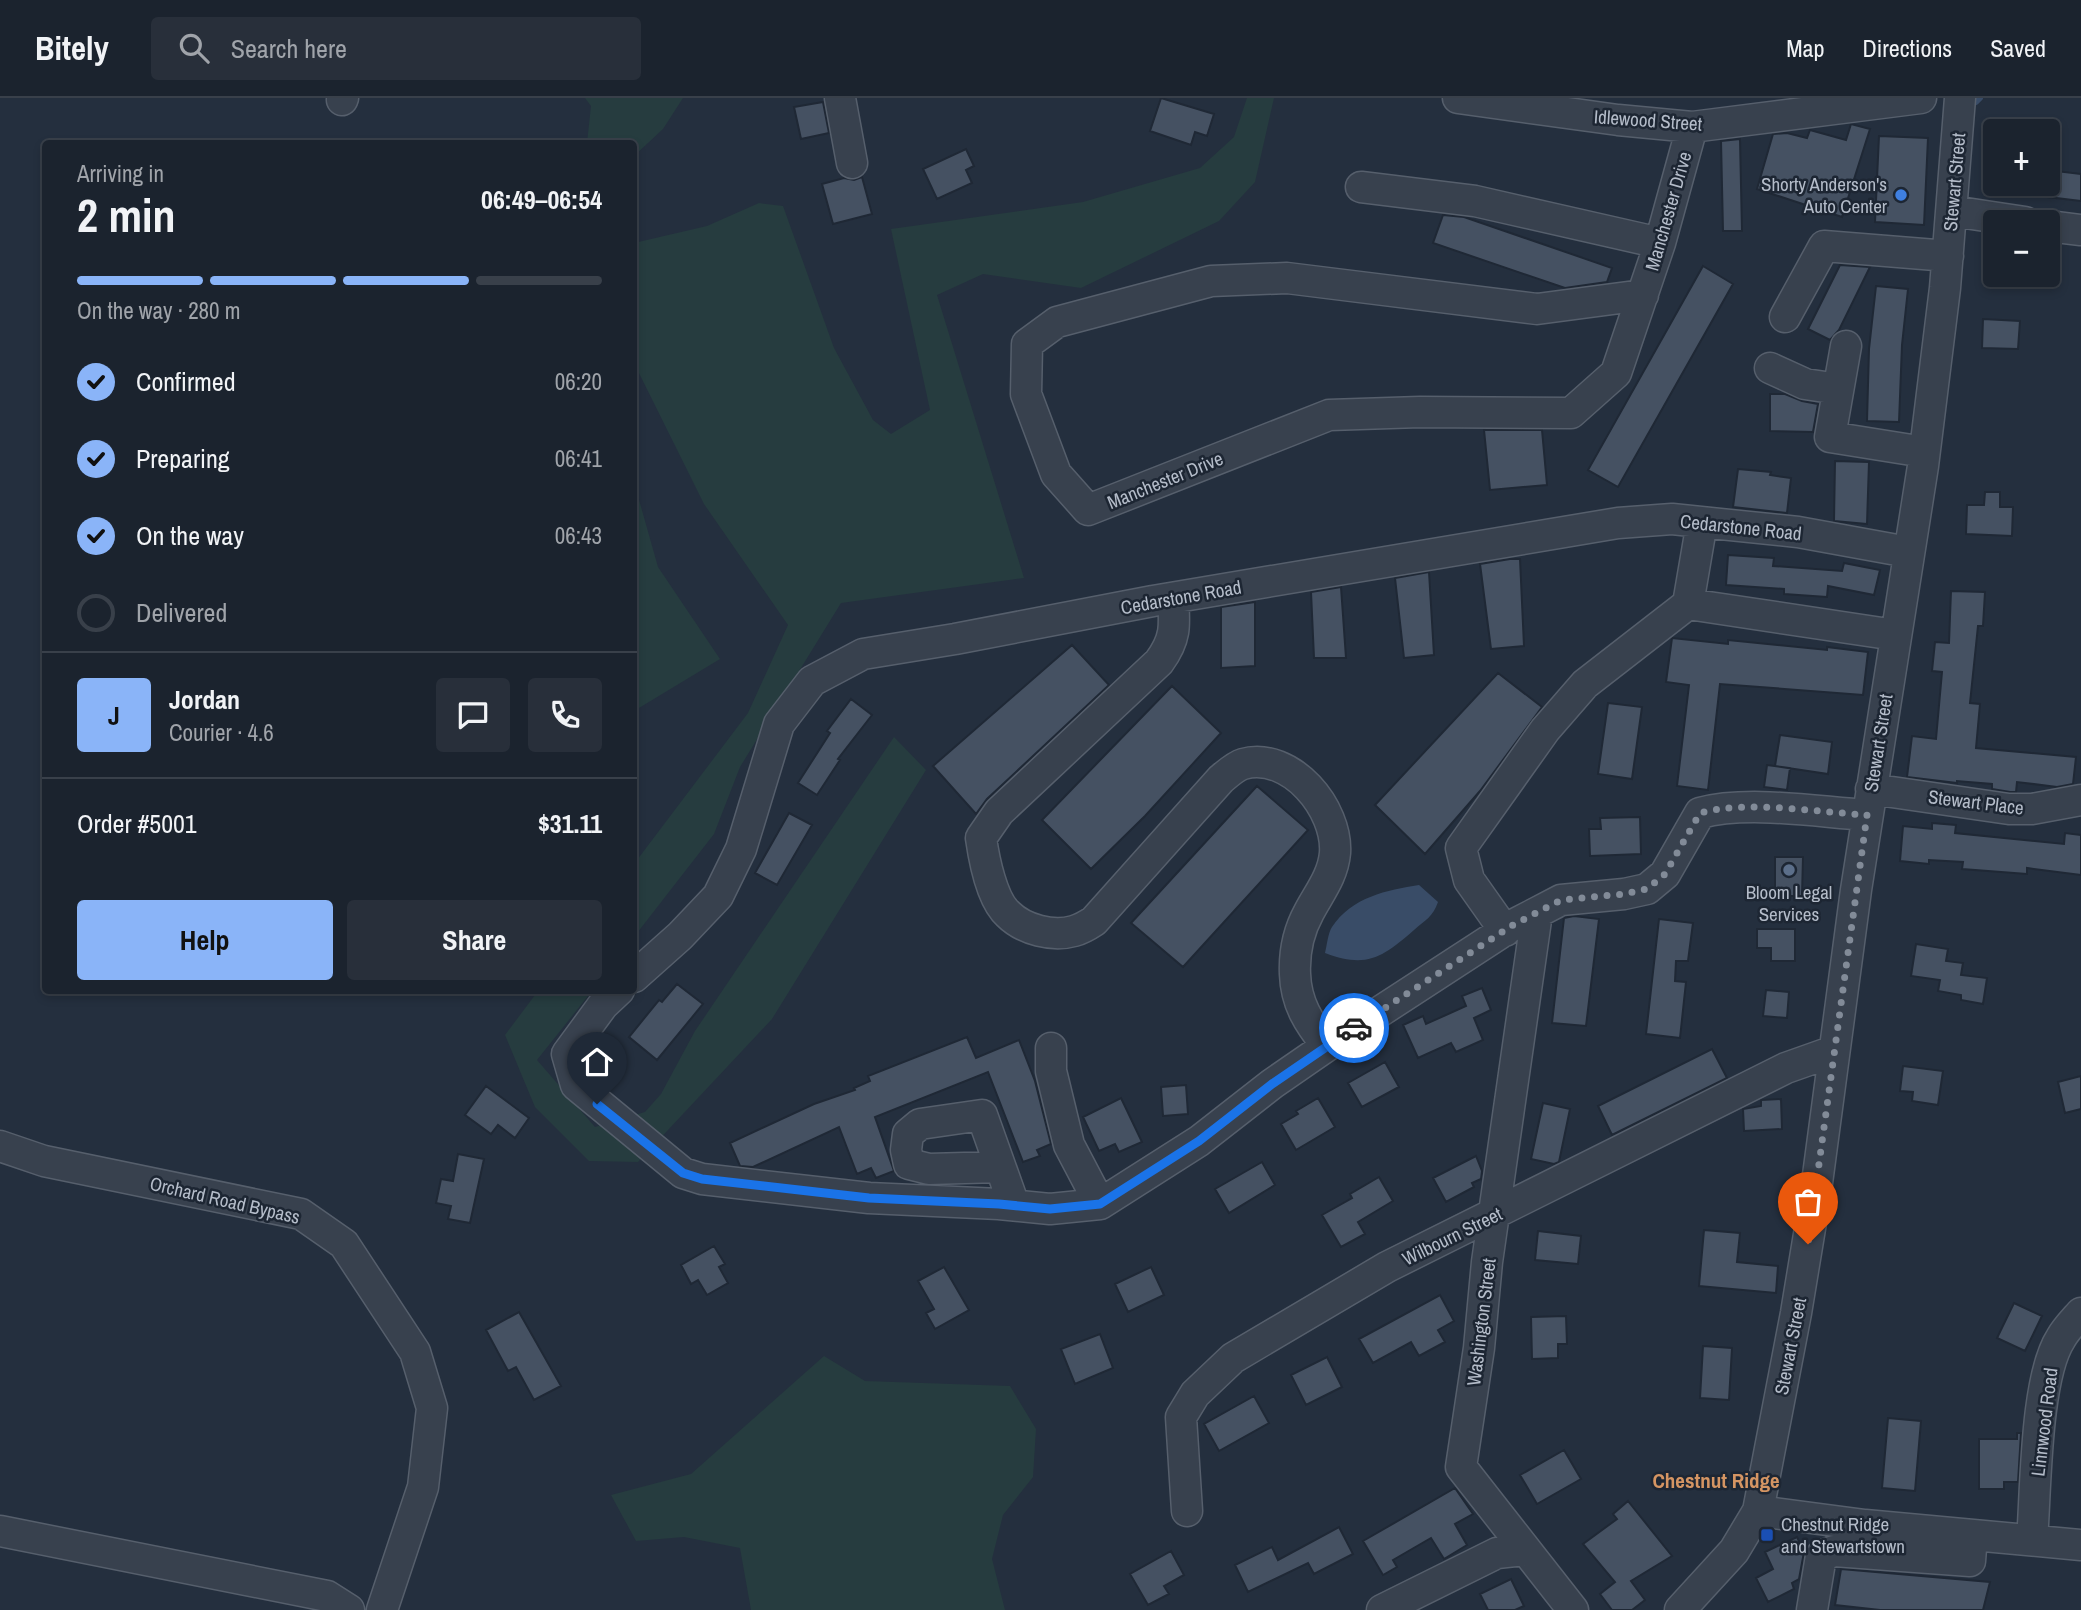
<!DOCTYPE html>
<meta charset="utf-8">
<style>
:root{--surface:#1b232e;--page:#282f3a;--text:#f1f3f6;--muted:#a0a4aa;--line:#39404a;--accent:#8ab4f8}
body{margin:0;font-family:"Archivo Narrow",sans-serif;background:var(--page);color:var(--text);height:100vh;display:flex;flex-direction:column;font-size:26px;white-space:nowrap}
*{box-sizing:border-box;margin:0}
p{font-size:23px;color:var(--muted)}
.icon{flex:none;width:38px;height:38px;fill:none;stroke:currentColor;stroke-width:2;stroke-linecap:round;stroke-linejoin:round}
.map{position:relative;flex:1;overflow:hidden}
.panel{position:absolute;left:42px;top:42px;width:595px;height:854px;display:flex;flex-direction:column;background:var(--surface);border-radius:7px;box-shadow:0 4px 10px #0003,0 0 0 2px var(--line)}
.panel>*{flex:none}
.tools{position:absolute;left:1983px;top:21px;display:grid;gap:14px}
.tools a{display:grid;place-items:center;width:77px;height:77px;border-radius:7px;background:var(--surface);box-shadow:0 4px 10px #0003,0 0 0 2px var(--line);font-size:35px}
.pin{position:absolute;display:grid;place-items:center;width:60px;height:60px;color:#fff;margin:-72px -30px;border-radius:50% 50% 50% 0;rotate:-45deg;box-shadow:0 0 7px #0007}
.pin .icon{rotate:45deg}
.courier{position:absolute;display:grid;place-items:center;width:70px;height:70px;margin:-35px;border:5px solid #1a73e8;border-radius:50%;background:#fff;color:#222;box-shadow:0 2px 9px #0007}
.summary em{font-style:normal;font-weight:700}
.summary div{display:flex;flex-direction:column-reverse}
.summary{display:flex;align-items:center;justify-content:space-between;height:119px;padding:0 35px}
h1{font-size:46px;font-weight:700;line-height:52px}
.bar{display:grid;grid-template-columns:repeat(4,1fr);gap:10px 7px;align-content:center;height:84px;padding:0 35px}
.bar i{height:9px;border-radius:5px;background:var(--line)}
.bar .current{background:var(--accent)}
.bar p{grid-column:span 4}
.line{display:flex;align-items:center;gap:18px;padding:0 35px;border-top:2px solid var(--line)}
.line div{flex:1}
.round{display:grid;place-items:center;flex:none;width:74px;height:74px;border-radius:7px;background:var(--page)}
ol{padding:0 35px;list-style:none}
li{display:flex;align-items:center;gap:21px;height:77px}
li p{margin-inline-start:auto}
li .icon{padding:7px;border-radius:50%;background:var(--accent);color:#111;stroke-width:4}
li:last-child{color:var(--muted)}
li i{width:38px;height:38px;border:4px solid var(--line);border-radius:50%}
.button{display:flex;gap:14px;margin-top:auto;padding:14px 35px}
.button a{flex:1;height:80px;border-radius:7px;background:var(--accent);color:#111;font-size:28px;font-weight:700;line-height:80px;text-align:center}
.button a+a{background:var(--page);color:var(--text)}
header{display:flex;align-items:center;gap:42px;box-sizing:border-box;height:98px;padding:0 35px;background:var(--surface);border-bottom:2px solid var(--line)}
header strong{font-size:33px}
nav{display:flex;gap:38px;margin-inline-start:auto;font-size:24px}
.search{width:490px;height:63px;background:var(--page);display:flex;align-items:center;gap:18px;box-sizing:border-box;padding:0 24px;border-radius:7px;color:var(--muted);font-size:26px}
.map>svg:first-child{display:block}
.green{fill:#263c3f}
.water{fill:#394c67}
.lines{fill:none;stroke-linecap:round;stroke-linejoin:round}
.stream{stroke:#394c67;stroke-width:6}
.building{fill:#455162;stroke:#1f2835;stroke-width:2}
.minor-casing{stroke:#565f6c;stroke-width:33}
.minor{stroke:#38414e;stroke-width:30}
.done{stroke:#828b98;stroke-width:7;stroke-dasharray:0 12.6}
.route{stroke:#1a73e8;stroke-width:9}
.shop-dot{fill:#3f7fe0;stroke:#1d2633;stroke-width:2.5}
.service-dot{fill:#5c6f8a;stroke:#1d2633;stroke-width:2.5}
.transit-dot{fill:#1a4fb4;stroke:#1d2633;stroke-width:2.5}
.labels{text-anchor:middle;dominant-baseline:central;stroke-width:5;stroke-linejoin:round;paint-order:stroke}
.street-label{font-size:19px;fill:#b4bcc9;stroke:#1d2633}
.poi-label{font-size:19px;fill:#b4bcc9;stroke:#1d2633;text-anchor:end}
.neighbourhood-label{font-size:21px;font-weight:bold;fill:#d59563;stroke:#1d2633}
</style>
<header>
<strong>Bitely</strong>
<div class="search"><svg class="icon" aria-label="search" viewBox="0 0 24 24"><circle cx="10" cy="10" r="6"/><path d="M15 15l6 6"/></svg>Search here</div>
<nav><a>Map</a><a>Directions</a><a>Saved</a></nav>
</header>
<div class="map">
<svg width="2081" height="1512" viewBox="0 0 2081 1512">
<rect width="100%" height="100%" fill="#242f3e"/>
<path class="green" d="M585,0H683L663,31L634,58V46L587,45L591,8Z
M1247,0H1274L1255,84L1219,123L1081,190L983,176L937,197L1024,480L841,505L740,669L714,736L634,839V766L748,615L788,527L704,406L634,265V145L707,128L759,105L783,108L834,250L873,322L891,336L930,312L891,131L1083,104L1200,70L1234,39Z
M634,384L658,469L720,561L634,613Z
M894,639L926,672L772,921L638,1064L589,1063L535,1009L505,937L538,893H592L537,962L595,1029L645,1014L661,996L695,933Z
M824,1258L865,1283L1010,1288L1036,1331L1033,1379L1003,1417L992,1461L1005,1512H751L740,1450L684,1439L636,1443L611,1397L691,1376Z"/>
<path class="water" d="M1419,787L1438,804C1433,819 1425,822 1414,832C1383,859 1367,871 1325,855C1327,847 1328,835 1332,829C1352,799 1387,792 1419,787Z"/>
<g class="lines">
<path class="stream" d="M1976,4L1980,0"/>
</g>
<path class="building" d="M1161,0L1214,16L1207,38L1195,34L1191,47L1150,33Z
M823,4L829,35L801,41L794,9Z
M1851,26L1870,31L1842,119L1757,91L1773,36L1787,35L1807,40L1810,32L1846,42Z
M1879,38L1928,40L1924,127L1875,124Z
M1740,41L1742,133H1723L1721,43Z
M966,51L974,68L966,72L972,85L937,101L923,71Z
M2048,72L2081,76V103L2048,99Z
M862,79L872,116L833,126L822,86L844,80L854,82Z
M1443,117L1464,119L1612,170L1607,184L1565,190L1433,145Z
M1840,167L1870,169L1839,232L1830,242L1808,231Z
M1703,168L1733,186L1618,389L1588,372Z
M1876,188L1908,191L1902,247L1899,324L1867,323L1869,251Z
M1983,221L2020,223L2018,251L1982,250Z
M1770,296H1785L1802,303L1818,306L1813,334L1770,333Z
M1484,332H1542L1547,387L1490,392Z
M1835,363L1869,364L1867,426L1834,423Z
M1738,371L1771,374L1770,377L1791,380L1787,415L1733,409Z
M1985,394H2000V409H2013L2012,438L1966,436L1967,407H1984Z
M1728,457L1774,460L1773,468L1842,473L1844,465L1880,472L1874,497L1828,488L1827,499L1784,496V491L1726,487Z
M1510,461H1520L1524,548L1491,551L1480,466Z
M1429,474L1434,557L1404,560L1395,480Z
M1341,489L1346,560H1314L1311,494Z
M1951,493L1985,494L1983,528H1978L1970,605L1980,606L1976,650L2076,659L2073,686L2057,689L2017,684L2016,694H2010L1992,691V686L1957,683V685L1907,679L1912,638L1936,641L1942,574L1932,573L1935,544L1949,545Z
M1255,504V568L1221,570V509Z
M1672,540L1728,546V542L1827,552V549L1868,554L1863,597L1720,586L1708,692L1677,688L1689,587L1666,584Z
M1072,547L1109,587L987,701L976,716L933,668Z
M1498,575L1542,609L1480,693L1425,756L1375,707Z
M1172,588L1221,635L1145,718L1091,771L1042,722Z
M851,601L872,617L838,661L840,662L817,697L798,685L830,635L827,633Z
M1608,605L1642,609L1632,681L1598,676Z
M1780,637L1832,644L1828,676L1775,668Z
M1767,667L1790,670L1787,692L1764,689Z
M1257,688L1308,732L1183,869L1131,825Z
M789,715L812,727L777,787L755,775Z
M1640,719L1641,756L1590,758L1589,731H1601L1600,720Z
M1932,725L1956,727L1955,735L2064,746L2065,735L2081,737V777L2027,770V776L1962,771L1963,764L1929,762V766L1900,763L1903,728L1932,731Z
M1775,759H1803L1802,798H1775Z
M1574,818L1599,821L1586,928L1552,925L1564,820Z
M1659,821L1693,825L1688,863H1676L1675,883L1686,884L1680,940L1646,936Z
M1757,831H1795V863H1771V850H1757Z
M1916,846L1948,851L1946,863L1963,865L1961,877L1987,880L1983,906L1961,902V897L1938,893L1940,882L1911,878Z
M677,886L703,906L657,962L629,939L659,902L662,904Z
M1482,890L1491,912L1474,920L1483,942L1456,954L1451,945L1418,960L1403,927L1423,918L1426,926L1466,908L1462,898Z
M1766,892L1789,894L1787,920L1763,918Z
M967,939L976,960L1019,942L1035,983L1051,1046L1037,1052L1040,1058L1023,1064L988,974L875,1019L894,1073L876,1080L871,1070L857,1076L839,1029L753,1069L740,1068L730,1045L814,1006L855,992L854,990L870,983L868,978Z
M1712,951L1727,980L1612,1037L1598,1008Z
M1385,964L1399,989L1362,1009L1348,985Z
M1903,968L1943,973L1938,1007L1912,1003L1913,994L1900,993Z
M2081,978V1011L2065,1015L2058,984Z
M1186,987L1188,1016L1163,1018L1161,989Z
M486,988L529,1020L515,1040L498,1027L491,1036L465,1017Z
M1121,1000L1142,1044L1119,1054L1115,1046L1099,1053L1083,1019Z
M1318,1000L1335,1029L1296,1052L1281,1026L1298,1016L1296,1013Z
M1781,1001L1782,1031L1744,1033L1743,1011L1761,1008V1002Z
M1543,1005L1570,1011L1559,1064L1554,1066L1531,1061Z
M458,1056L484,1061L470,1125L448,1121L451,1108L436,1105L441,1081L453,1083Z
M1476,1058L1482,1073L1481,1081L1472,1085L1474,1089L1446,1104L1433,1080Z
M1262,1064L1275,1087L1229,1115L1215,1091Z
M1379,1079L1393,1103L1358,1124L1365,1136L1341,1149L1322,1117L1352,1100L1350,1096Z
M1704,1132L1740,1135L1737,1164L1778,1168L1776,1195L1699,1188Z
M1538,1133L1581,1138L1578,1166L1535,1162Z
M714,1148L725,1166L719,1169L728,1185L707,1197L698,1182L691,1186L681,1167Z
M944,1169L969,1212L935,1231L926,1215L934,1211L918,1183Z
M1151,1169L1164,1197L1128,1214L1115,1186Z
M1440,1197L1454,1223L1438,1232L1445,1244L1419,1258L1411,1244L1373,1265L1359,1241Z
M2014,1205L2042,1218L2025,1253L1997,1240Z
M519,1214L561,1288L534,1302L516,1269L508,1273L486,1232Z
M1566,1218L1567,1246H1558V1260L1532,1261L1531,1219Z
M1100,1236L1113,1270L1075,1286L1061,1251Z
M1703,1248L1732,1250L1729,1302L1700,1300Z
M1327,1259L1342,1289L1306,1307L1291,1277Z
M1254,1298L1269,1325L1219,1353L1204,1326Z
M1888,1320L1921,1323L1915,1393L1882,1390Z
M2017,1335H2021L2018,1384H2004V1391H1979V1341H2017Z
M1564,1352L1581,1381L1537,1406L1520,1377Z
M1455,1390L1473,1416L1455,1426L1467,1447L1444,1461L1431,1440L1393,1462L1397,1469L1383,1477L1363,1443Z
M1628,1403L1672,1458L1631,1483L1645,1502L1632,1512H1612L1600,1496L1615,1484L1583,1446L1617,1421L1613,1416Z
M1339,1429L1353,1456L1314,1476L1308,1465L1248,1494L1235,1467L1272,1449L1278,1462Z
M1797,1439L1804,1454L1799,1481L1792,1485L1794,1491L1768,1504L1756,1480L1773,1471L1765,1454Z
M1171,1453L1184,1477L1164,1488L1169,1496L1148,1507L1130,1476Z
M1841,1471L1990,1484L1983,1512H1880L1835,1507Z
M1511,1481L1524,1508L1515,1512H1488L1480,1496Z"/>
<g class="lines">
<defs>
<path id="minor" d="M840,0L852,65
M1458,0L1618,22L1692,29L1921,0
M342,2L343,0
M1361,89L1475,103L1660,145
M1952,113L2025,124
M2048,128L2081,132
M1643,197L1537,211L1287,180L1211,183L1057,224L1027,246L1026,296L1056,376L1088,412L1329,317L1420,314L1571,315L1616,275L1660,145L1692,29
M1785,219L1824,148L1948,158
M1846,248L1830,339L1924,354
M1770,270L1805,286L1838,291
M1702,424L1688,506L1895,537
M1173,500C1175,528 1176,541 1159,564L999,714L981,740C984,761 992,802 1008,816C1024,832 1053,839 1074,833C1081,831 1088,827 1094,823L1221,681C1227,676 1236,668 1243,666C1291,653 1338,711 1335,755C1333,778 1319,795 1309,814C1298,834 1294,853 1295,876C1296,906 1309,925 1327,948
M1871,691L2009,711H2032L2081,702
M1537,815L1487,1164L1479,1250L1461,1369L1573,1512
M1505,833L1469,782L1461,750L1545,632L1585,586L1688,506
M634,879L680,838L718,798L741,751L779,626L812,583L863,556L955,541L1153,503L1618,425L1672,421L1798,434L1908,454
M619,892L603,907L567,956L576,987L683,1075L702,1081L869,1100L999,1106L1050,1111L1100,1106L1199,1043L1272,986L1327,948L1513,827L1561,802L1624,796L1647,791L1665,776L1700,715C1748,702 1817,714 1867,717
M1051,950V973L1069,1047L1100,1106
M0,1048L44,1063L301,1116L344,1146L415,1254L432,1310L423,1389L382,1512
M1000,1069L929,1071L909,1066L906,1052L908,1036L920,1026L982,1017L1014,1107
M1187,1413L1181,1319L1195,1296L1233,1260L1387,1169L1786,970L1834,953
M1758,1413L1865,1427L2081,1447
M0,1433L327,1498L349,1512
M2032,1442C2036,1392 2035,1280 2061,1240C2066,1231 2074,1223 2081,1215
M1382,1512L1497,1455L1526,1452
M1680,1512L1734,1453L1758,1413L1796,1215L1815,1100L1856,792L1923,368L1945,190L1960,0
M1812,1512L1821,1458L1834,1453L1970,1463L1972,1437"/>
</defs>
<use href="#minor" class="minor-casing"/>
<use href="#minor" class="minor"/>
</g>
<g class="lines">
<path class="done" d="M1354,930L1513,827L1561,802L1624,796L1647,791L1665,776L1700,715C1747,702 1817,714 1867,717L1808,1146"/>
<path class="route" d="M597,1006L683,1075L702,1081L869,1100L999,1106L1050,1111L1100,1106L1199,1043L1272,986L1354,930"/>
</g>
<circle class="shop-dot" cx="1901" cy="97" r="7"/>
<circle class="service-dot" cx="1789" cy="772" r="7"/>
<rect class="transit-dot" x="1760" y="1430" width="14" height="14" rx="3.5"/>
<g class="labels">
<g class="street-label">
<text transform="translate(1648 22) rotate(4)">Idlewood Street</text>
<text transform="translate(1954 84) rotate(-85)">Stewart Street</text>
<text transform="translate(1668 113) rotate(-74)">Manchester Drive</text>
<text transform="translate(1165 382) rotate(-22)">Manchester Drive</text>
<text transform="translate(1741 429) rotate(6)">Cedarstone Road</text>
<text transform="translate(1181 499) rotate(-10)">Cedarstone Road</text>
<text transform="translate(1878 645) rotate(-81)">Stewart Street</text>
<text transform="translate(1976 704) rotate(7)">Stewart Place</text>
<text transform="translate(225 1102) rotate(13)">Orchard Road Bypass</text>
<text transform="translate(1452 1138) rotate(-26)">Wilbourn Street</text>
<text transform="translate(1481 1224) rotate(-83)">Washington Street</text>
<text transform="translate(1790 1248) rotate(-79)">Stewart Street</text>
<text transform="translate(2044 1324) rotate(-83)">Linnwood Road</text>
</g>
<g class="poi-label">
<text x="1887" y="86">Shorty Anderson's<tspan x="1887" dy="22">Auto Center</tspan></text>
<text x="1789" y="794" text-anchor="middle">Bloom Legal<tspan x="1789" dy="22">Services</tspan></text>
<text x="1781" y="1426" text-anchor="start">Chestnut Ridge<tspan x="1781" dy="22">and Stewartstown</tspan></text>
</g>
<g class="neighbourhood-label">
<text x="1716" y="1382">Chestnut Ridge</text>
</g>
</g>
</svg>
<div class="tools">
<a>+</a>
<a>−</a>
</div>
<div class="pin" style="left:1808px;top:1146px;background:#ea580c"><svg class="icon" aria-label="bag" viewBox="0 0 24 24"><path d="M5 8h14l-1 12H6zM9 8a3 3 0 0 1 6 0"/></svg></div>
<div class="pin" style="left:597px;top:1006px;background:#1f2937"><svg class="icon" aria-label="home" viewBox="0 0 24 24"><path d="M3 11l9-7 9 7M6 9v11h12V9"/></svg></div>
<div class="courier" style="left:1354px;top:930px"><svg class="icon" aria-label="car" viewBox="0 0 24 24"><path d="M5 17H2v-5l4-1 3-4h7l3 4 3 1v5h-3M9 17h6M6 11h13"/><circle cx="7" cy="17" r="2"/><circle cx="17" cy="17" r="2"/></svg></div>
<section class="panel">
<div class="summary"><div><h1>2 min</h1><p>Arriving in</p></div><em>06:49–06:54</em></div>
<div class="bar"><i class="current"></i><i class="current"></i><i class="current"></i><i></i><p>On the way · 280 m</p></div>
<ol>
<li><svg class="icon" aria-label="check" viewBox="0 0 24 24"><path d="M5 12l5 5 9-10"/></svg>Confirmed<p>06:20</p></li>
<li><svg class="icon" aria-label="check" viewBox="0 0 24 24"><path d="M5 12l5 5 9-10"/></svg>Preparing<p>06:41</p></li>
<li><svg class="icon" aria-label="check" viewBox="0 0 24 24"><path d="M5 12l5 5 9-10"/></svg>On the way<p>06:43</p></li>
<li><i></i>Delivered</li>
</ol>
<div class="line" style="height:126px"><b class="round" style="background:var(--accent);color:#111">J</b><div><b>Jordan</b><p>Courier · 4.6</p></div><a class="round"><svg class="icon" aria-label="chat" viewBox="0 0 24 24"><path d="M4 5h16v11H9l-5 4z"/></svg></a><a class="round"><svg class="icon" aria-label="phone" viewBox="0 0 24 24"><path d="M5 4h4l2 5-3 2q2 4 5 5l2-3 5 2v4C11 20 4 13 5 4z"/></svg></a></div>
<div class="line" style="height:91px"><div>Order #5001</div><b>$31.11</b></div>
<div class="button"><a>Help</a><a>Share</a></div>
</section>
</div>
